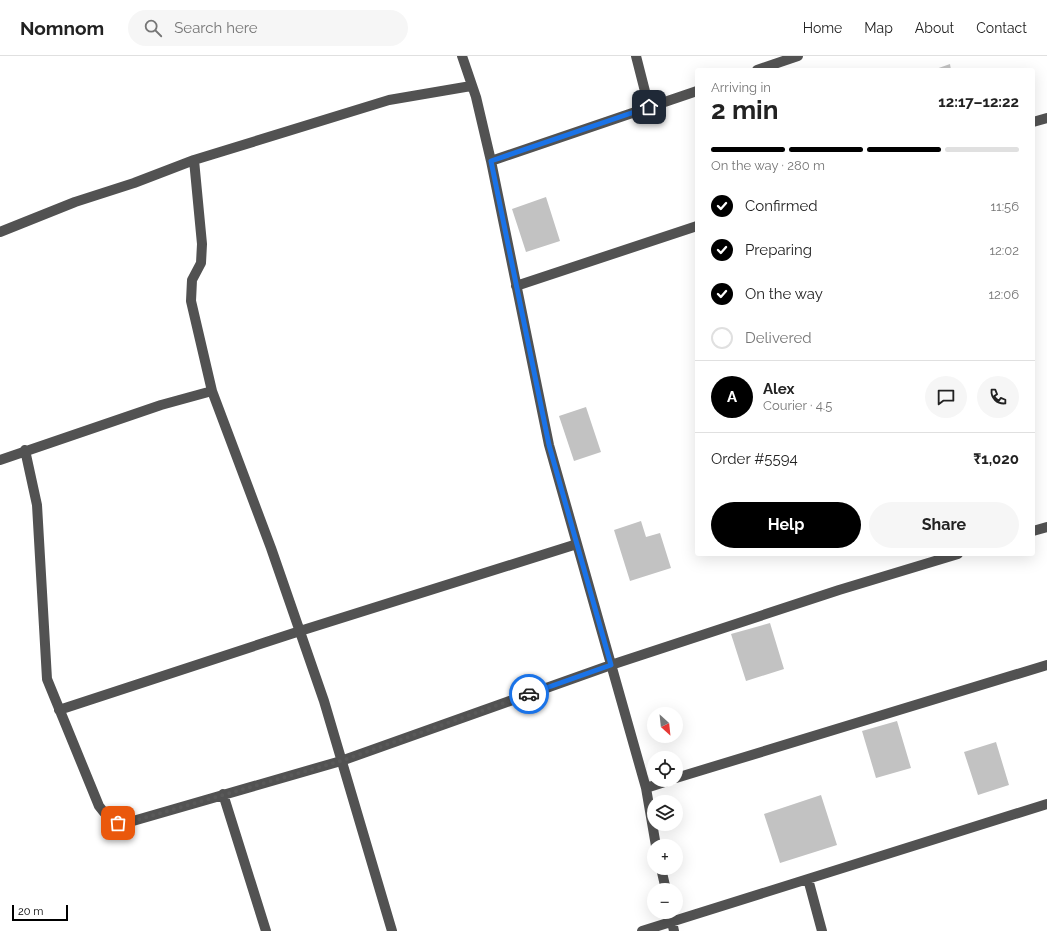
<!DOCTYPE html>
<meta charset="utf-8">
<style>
:root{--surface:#fff;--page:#f6f6f6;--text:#222;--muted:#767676;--line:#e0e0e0;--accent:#000}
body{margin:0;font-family:Raleway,sans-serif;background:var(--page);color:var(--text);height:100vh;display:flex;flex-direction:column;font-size:15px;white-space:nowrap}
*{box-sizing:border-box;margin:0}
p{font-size:13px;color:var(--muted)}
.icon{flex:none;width:22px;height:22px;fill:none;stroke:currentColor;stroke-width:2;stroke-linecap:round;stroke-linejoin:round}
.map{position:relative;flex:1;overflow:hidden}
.details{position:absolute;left:695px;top:12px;width:340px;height:488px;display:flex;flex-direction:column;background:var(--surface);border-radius:4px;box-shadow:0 4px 16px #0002}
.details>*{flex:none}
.needle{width:26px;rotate:153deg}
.controls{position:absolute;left:647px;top:651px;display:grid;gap:8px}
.controls a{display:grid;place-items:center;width:36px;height:36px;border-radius:50%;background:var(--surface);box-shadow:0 4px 16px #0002;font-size:20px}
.scale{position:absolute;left:12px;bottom:10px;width:56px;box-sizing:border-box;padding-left:4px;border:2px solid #000;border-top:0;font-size:11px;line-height:14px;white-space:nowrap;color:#000;-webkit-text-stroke:3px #fff;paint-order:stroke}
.pin{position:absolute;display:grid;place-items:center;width:34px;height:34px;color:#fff;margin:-17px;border-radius:8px;box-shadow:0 2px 6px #0006}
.courier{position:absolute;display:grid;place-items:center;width:40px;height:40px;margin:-20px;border:3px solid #1a73e8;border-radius:50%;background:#fff;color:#222;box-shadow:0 1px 5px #0007}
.overview em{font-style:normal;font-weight:700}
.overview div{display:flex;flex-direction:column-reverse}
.overview{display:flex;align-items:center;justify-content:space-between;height:68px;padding:0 16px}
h1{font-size:26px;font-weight:700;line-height:30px}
.bar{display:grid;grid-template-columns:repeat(4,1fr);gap:6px 4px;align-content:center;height:48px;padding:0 16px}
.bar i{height:5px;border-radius:3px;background:var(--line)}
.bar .active{background:var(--accent)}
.bar p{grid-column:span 4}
.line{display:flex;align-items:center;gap:10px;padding:0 16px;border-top:1px solid var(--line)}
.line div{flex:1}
.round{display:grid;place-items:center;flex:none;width:42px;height:42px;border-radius:21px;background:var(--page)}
ol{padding:0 16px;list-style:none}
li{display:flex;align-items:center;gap:12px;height:44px}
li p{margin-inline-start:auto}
li .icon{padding:4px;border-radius:50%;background:var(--accent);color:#fff;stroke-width:4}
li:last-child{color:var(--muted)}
li i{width:22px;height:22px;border:2px solid var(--line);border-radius:50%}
.action{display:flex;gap:8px;margin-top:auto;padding:8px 16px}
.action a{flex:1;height:46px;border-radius:24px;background:var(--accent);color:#fff;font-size:16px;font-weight:700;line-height:46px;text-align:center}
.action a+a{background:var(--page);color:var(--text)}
header{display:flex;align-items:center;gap:24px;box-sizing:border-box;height:56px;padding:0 20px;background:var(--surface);border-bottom:1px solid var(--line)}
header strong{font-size:19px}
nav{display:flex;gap:22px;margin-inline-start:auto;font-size:14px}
.search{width:280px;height:36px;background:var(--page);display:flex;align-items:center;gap:10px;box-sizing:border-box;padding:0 14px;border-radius:22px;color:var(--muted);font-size:15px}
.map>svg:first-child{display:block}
.building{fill:#c2c2c2}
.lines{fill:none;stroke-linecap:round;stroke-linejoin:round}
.minor{stroke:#525252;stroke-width:10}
.done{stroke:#595959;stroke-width:4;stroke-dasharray:0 7.2}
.route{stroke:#1a73e8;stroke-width:5}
</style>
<header>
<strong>Nomnom</strong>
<div class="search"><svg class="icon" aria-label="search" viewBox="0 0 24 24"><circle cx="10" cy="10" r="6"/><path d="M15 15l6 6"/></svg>Search here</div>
<nav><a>Home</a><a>Map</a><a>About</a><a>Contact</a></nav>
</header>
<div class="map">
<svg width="1047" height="875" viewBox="0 0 1047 875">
<rect width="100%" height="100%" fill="#fff"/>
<path class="building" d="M950,8L951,14H933Z
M546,141L560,185L526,196L512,153Z
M586,351L601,396L574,405L559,360Z
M641,465L646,481L660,477L671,512L630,525L614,474Z
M770,567L784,613L746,625L731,578Z
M897,665L911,712L876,722L862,675Z
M996,686L1009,729L978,739L964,696Z
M821,739L837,789L780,807L764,758Z"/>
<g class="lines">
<path class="minor" d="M462,0L476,41L491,105L549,389L646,732L656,790
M636,0L649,51
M757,14L798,0
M1033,66L1047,62
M194,104L202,188L201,207L192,224L191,245L212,335L271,492L324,645L392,875
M491,105L697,35
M0,176L75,146L134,127L194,104L389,44L471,30
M516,230L697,170
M25,394L37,449L47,623L99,750C111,766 114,768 133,765L341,705L611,609L839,534L958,498
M0,404L161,349L212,335
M1033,475L1047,471
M59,654L300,575L577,488
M676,722L1047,609
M646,732L671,724
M223,738L266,875
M661,812L666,834
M808,823L822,875
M670,856L674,875
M642,875L1047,748"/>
</g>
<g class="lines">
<path class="done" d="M118,767L133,765L341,705L529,638"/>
<path class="route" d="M529,638L611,609L549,389L491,105L649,51"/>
</g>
</svg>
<div class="controls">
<a><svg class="needle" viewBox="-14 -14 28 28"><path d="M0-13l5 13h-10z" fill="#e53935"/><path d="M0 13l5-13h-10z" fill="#767676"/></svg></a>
<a><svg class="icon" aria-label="locate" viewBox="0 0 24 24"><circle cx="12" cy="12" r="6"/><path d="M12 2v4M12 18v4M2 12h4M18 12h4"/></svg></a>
<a><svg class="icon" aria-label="layers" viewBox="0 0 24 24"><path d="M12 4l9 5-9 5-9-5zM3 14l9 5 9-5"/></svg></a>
<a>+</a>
<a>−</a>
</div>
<div class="scale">20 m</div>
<div class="pin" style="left:118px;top:767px;background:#ea580c"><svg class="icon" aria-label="bag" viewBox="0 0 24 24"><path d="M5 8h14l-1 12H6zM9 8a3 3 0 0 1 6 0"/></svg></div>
<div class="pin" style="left:649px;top:51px;background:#1f2937"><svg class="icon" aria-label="home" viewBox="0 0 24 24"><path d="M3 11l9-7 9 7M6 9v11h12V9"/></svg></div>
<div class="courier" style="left:529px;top:638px"><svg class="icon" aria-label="car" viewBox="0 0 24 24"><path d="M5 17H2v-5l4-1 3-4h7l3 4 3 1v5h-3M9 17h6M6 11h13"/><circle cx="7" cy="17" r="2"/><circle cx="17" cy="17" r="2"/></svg></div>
<section class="details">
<div class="overview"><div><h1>2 min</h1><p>Arriving in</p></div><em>12:17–12:22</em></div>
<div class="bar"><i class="active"></i><i class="active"></i><i class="active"></i><i></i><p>On the way · 280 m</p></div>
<ol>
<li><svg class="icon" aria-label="check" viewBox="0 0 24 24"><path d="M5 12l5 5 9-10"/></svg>Confirmed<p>11:56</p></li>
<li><svg class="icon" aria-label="check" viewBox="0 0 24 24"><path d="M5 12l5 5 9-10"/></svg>Preparing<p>12:02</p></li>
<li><svg class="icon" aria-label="check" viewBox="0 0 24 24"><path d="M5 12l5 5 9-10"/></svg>On the way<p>12:06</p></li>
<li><i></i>Delivered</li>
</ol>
<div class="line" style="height:72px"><b class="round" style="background:var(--accent);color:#fff">A</b><div><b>Alex</b><p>Courier · 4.5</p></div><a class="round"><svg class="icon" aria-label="chat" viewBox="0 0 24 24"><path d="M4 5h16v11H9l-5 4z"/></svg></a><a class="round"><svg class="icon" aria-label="phone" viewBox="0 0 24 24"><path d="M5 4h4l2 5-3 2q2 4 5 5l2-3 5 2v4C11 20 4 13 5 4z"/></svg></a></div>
<div class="line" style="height:52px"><div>Order #5594</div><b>₹1,020</b></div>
<div class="action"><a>Help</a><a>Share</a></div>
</section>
</div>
